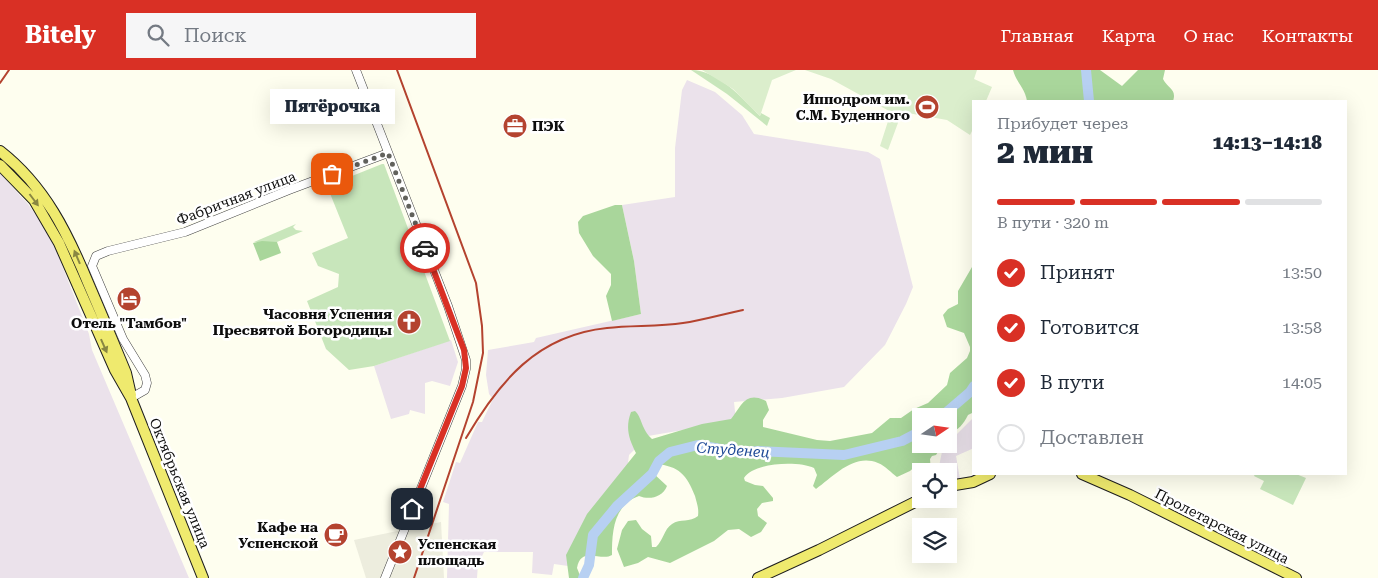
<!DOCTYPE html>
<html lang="ru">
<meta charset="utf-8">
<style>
:root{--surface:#fff;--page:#f6f6f7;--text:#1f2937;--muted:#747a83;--line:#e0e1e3;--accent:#d93025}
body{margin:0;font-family:"Roboto Serif",serif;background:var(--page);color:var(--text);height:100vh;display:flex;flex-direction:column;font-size:19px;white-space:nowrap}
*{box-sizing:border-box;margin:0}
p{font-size:16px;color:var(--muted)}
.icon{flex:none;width:28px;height:28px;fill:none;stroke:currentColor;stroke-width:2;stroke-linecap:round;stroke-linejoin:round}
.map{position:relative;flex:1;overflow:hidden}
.panel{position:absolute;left:972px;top:30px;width:375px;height:375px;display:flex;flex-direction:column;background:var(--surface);border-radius:0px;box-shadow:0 5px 20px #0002}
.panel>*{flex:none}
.needle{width:32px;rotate:77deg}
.fabs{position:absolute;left:912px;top:338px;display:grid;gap:10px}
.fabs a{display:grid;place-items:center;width:45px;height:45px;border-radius:0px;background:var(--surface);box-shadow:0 5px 20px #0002;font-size:25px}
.pin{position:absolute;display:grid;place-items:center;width:42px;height:42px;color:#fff;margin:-21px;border-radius:10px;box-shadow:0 2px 8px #0006}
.courier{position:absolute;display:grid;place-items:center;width:50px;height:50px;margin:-25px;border:4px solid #d93025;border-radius:50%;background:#fff;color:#222;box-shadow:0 1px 6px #0007}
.bubble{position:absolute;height:35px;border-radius:0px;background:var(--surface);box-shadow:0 5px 20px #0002;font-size:16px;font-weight:800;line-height:35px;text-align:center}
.overview em{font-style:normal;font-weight:800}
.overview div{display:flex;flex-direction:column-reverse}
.overview{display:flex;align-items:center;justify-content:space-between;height:85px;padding:0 25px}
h1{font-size:32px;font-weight:800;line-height:38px}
.bar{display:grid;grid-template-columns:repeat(4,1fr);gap:8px 5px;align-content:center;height:60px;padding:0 25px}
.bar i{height:6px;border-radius:4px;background:var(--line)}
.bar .selected{background:var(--accent)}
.bar p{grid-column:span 4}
ol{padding:0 25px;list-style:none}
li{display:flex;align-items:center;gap:15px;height:55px}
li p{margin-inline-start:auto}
li .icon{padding:5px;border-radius:50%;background:var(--accent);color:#fff;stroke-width:4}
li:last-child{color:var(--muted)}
li i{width:28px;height:28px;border:2px solid var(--line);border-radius:50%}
header{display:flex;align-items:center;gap:30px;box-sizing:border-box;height:70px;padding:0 25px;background:var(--accent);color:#fff}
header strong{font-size:24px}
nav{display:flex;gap:28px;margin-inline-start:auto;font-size:18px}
.search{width:350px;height:45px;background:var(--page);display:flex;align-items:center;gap:12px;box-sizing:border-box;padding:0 18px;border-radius:0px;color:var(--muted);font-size:19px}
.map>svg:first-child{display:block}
.industrial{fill:#ebe2eb}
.green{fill:#c8e6bb}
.forest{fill:#a9d69b}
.pitch{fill:#dbeecc}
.plaza{fill:#ededde}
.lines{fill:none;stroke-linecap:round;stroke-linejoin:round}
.river{stroke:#b7d0f2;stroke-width:10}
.tertiary-casing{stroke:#404040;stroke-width:9}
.primary-casing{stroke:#1e1e1e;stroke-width:12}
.tertiary{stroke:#fff;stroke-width:8}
.primary{stroke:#efea6e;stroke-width:10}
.rail{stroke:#b4432f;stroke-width:2}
.oneway{fill:#898742}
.done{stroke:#61615c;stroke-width:5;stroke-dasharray:0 9}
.route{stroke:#d93025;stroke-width:6}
.labels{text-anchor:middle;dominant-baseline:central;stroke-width:5;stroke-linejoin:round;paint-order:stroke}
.poi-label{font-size:14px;font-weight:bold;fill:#0d0d0d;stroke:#fff;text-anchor:end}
.street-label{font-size:14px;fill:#0d0d0d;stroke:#fff}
.water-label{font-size:15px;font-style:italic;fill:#1f4a97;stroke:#fff}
</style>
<header>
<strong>Bitely</strong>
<div class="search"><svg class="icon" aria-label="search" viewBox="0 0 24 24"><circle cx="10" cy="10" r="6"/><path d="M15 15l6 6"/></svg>Поиск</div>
<nav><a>Главная</a><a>Карта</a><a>О нас</a><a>Контакты</a></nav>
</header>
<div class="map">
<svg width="1378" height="508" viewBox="0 0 1378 508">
<rect width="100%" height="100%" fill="#fefeef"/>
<path class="industrial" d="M687,10L715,22L742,45L754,64L868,82L880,89L913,217L906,234L885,275L844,317L782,328L734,332L736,351L648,366L629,385L627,401L575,497L554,494L552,505L532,503L533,482H484L478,494L477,508H447L449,434L443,432L456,392L460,393L478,352H482L493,329L489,324L486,305L488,280L534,272L536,268L641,244L634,191L622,135L675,127V78L682,20Z
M0,103L28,134L43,155L58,185L89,264L92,280L189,508H0Z
M451,270L458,292L450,316L432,311L425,313V344L410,340L409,344L391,349L374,296Z
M974,347V378L956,386L960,409H949V401H938L943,377L945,374H949V368L955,366Z"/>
<path class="green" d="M691,0C718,0 742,28 760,46L761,43L770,48L767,56L727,24Z
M382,94H384L450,271L374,296L349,300L326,279L307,231L338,217L339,204L318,196L312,183L348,168L327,116Z
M296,154L293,157L296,160L303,161L277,172H254Z
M1255,404H1296L1306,408L1293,435L1260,419L1264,411L1254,406Z"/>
<path class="forest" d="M1013,0H1100L1122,16L1138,0H1165L1163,9C1168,19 1177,19 1173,31H1027C1025,18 1016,12 1013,0Z
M615,135H622L634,191L641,244L612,251L606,226L611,215V204L593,186L579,163L578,152L583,146Z
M262,171L277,172L281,183L260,191L253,173Z
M974,180V342L968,345C963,355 959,359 949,364V346H921V374H943L936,385L932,386L930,389L931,401H923L918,394L910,401L897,407C891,403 886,396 878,393C854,383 834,406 816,419L813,416L817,405L814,398C799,391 754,392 744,408L745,411L755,415L763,416L773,428V431L762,433L757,439L758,446L767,453L761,462L751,467L739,459L728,460L714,471L670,493L648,487L638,493L624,497L617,479L622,460L628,451L636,450L642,459L651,466L652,477H656C663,471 664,459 672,454C680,448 690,453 698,446C699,438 697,434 695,426C687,405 679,396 656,394L653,396V403L667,416C662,428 649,430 639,426C613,435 612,463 612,485C601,492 581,475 577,498L581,508H569L566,485L587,444L636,383C629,369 625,358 631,342L635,341C642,347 641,359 652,369L702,354L731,349C741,337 745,320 766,331L769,340L763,350V357L817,370L830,371L872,363L890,348H901L914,339L928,333L947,315L950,303L967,288L970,281V277L964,263L947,257L943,245L948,239L958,234V221L972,197Z"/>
<path class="pitch" d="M702,0H796L772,10L760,46L733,19Z
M805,0H977L974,9L992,17L986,31H974V57L970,65L947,50L902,42L888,80L880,76L891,42L831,9Z"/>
<path class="plaza" d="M441,452L444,508H366L354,470Z"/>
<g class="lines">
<path class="river" d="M1086,0L1089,31
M942,346L970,322L974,316
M583,508L589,495L593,465L617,436L652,404L659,391L670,382L698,375L743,383L758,381L844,385L902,371L921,361"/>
<defs>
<path id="tertiary" d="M356,0L448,236L466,290V299L462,316L385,508
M131,328L145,320L147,313L145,305L123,269L92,196L96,186L108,181L185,162L289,120L388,83"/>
<path id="primary" d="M0,81C45,116 68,164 89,215C102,245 114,274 126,303L131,325
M0,95L34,130L59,173L115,300L131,328L203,508
M1082,404L1130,425L1296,508
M949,416L973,412L990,404
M758,508L819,480L921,429"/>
</defs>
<use href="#tertiary" class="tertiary-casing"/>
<use href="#primary" class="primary-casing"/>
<use href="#tertiary" class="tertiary"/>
<use href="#primary" class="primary"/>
<path class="rail" d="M397,0L476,213L482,256L483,283L473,332L414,508
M0,13L9,0
M466,368C499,312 537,265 607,258C632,255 658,257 683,253C703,250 723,244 743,240"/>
</g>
<defs><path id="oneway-solid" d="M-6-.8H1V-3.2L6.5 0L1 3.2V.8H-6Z" transform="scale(1.25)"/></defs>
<g class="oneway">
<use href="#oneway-solid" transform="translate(34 130) rotate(53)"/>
<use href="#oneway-solid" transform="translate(77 187) rotate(-113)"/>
<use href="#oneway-solid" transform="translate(104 276) rotate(66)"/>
</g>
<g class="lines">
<path class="done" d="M332,104L388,83L425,178"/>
<path class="route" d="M412,439L462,316L466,298L464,280L425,178"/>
</g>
<defs>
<symbol id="stadium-disc" viewBox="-11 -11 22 22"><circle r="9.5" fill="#b4432f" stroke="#fff"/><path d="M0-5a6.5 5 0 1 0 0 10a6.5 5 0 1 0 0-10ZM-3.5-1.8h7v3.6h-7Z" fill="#fff"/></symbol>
<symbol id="office-disc" viewBox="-11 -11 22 22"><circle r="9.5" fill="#b4432f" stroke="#fff"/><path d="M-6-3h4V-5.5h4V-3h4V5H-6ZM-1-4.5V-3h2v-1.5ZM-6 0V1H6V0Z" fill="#fff"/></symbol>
<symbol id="hotel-disc" viewBox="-11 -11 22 22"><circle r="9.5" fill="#b4432f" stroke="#fff"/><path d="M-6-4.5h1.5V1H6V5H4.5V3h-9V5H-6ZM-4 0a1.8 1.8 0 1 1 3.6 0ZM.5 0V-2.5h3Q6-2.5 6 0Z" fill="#fff"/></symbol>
<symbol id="church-disc" viewBox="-11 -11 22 22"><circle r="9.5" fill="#b4432f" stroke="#fff"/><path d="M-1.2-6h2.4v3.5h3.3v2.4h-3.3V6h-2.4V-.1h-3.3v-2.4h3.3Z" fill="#fff"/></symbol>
<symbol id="cafe-disc" viewBox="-11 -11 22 22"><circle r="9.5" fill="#b4432f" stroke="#fff"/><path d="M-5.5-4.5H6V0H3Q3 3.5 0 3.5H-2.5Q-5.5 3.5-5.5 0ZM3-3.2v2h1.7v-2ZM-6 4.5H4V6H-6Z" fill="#fff"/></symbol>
<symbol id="sight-disc" viewBox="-11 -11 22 22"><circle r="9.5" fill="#b4432f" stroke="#fff"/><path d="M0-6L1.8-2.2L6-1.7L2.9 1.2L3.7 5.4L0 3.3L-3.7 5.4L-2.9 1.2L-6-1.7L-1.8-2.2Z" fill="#fff"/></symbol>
</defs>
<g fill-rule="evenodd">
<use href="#stadium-disc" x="913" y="23" width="28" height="28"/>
<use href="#office-disc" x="501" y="42" width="28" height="28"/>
<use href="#hotel-disc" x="115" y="215" width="28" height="28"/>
<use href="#church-disc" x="395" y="238" width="28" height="28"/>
<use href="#cafe-disc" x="322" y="451" width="28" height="28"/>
<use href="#sight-disc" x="386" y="468" width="28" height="28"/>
</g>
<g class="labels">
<g class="poi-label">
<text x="910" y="29">Ипподром им.<tspan x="910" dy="16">С.М. Буденного</tspan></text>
<text x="532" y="56" text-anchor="start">ПЭК</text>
<text x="392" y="244">Часовня Успения<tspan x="392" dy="16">Пресвятой Богородицы</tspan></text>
<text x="129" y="253" text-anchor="middle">Отель "Тамбов"</text>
<text x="318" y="457">Кафе на<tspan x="318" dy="16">Успенской</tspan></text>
<text x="418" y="474" text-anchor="start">Успенская<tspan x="418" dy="16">площадь</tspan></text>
</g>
<g class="street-label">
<text transform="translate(236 128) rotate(-21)">Фабричная улица</text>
<text transform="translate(180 413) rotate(68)">Октябрьская улица</text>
<text transform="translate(1222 456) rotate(27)">Пролетарская улица</text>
</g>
<g class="water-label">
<text transform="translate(733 380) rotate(4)">Студенец</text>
</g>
</g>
</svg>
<div class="fabs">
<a><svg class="needle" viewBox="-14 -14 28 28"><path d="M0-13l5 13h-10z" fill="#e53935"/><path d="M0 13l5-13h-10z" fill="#747a83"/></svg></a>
<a><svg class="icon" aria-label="locate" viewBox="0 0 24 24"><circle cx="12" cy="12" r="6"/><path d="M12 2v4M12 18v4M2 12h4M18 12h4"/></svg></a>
<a><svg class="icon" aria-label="layers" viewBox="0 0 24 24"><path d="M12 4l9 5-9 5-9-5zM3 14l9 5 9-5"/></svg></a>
</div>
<div class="pin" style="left:332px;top:104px;background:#ea580c"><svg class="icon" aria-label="bag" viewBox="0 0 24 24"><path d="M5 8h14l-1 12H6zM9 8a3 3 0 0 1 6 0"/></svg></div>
<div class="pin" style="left:412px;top:439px;background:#1f2937"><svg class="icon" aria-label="home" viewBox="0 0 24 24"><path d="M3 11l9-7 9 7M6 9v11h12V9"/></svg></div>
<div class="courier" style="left:425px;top:178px"><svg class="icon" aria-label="car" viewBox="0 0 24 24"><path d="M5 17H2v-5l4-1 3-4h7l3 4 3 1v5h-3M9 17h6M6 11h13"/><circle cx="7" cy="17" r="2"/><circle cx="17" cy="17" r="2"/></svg></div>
<div class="bubble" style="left:270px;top:19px;width:125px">Пятёрочка</div>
<section class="panel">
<div class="overview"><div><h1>2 мин</h1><p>Прибудет через</p></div><em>14:13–14:18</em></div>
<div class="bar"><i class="selected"></i><i class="selected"></i><i class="selected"></i><i></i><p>В пути · 320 m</p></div>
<ol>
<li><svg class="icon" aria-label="check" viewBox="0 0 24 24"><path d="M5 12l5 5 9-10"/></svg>Принят<p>13:50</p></li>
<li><svg class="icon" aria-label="check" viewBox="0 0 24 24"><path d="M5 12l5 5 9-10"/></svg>Готовится<p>13:58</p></li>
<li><svg class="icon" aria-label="check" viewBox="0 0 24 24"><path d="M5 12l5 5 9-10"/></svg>В пути<p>14:05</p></li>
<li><i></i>Доставлен</li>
</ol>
</section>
</div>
